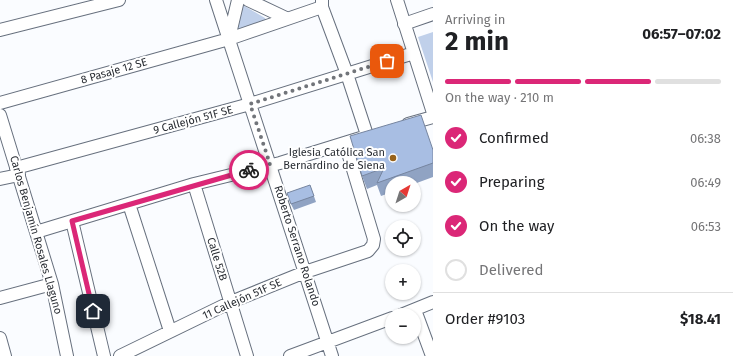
<!DOCTYPE html>
<meta charset="utf-8">
<style>
:root{--surface:#fff;--page:#f6f6f6;--text:#202124;--muted:#757577;--line:#e0e0e0;--accent:#db2777}
body{margin:0;font-family:"Fira Sans",sans-serif;background:var(--page);color:var(--text);height:100vh;display:flex;flex-direction:column;font-size:15px;white-space:nowrap}
*{box-sizing:border-box;margin:0}
p{font-size:13px;color:var(--muted)}
.icon{flex:none;width:22px;height:22px;fill:none;stroke:currentColor;stroke-width:2;stroke-linecap:round;stroke-linejoin:round}
.map{position:relative;flex:1;overflow:hidden}
.sheet{display:flex;flex-direction:column;background:var(--surface);width:300px}
.sheet>*{flex:none}
.needle{width:26px;rotate:39deg}
.tools{position:absolute;left:385px;top:176px;display:grid;gap:8px}
.tools a{display:grid;place-items:center;width:36px;height:36px;border-radius:50%;background:var(--surface);box-shadow:0 1px 3px #0004;font-size:20px}
.pin{position:absolute;display:grid;place-items:center;width:34px;height:34px;color:#fff;margin:-17px;border-radius:8px;box-shadow:0 2px 6px #0006}
.courier{position:absolute;display:grid;place-items:center;width:40px;height:40px;margin:-20px;border:3px solid #db2777;border-radius:50%;background:#fff;color:#222;box-shadow:0 1px 5px #0007}
.head em{font-style:normal;font-weight:700}
.head div{display:flex;flex-direction:column-reverse}
.head{display:flex;align-items:center;justify-content:space-between;height:68px;padding:0 12px}
h1{font-size:26px;font-weight:700;line-height:30px}
.bar{display:grid;grid-template-columns:repeat(4,1fr);gap:6px 4px;align-content:center;height:48px;padding:0 12px}
.bar i{height:5px;border-radius:3px;background:var(--line)}
.bar .selected{background:var(--accent)}
.bar p{grid-column:span 4}
.line{display:flex;align-items:center;gap:10px;padding:0 12px;border-top:1px solid var(--line)}
.line div{flex:1}
ol{padding:0 12px;list-style:none}
li{display:flex;align-items:center;gap:12px;height:44px}
li p{margin-inline-start:auto}
li .icon{padding:4px;border-radius:50%;background:var(--accent);color:#fff;stroke-width:4}
li:last-child{color:var(--muted)}
li i{width:22px;height:22px;border:2px solid var(--line);border-radius:50%}
main{display:flex;flex:1;min-height:0}
.map>svg:first-child{display:block}
.green{fill:#c0d0ea}
.lines{fill:none;stroke-linecap:round;stroke-linejoin:round}
.minor-casing{stroke:#67707e;stroke-width:14}
.minor{stroke:#fff;stroke-width:12}
.wall{fill:#90a3c3}
.building{fill:#a8bee3;stroke:#76859f}
.done{stroke:#72757a;stroke-width:4;stroke-dasharray:0 7.2}
.route{stroke:#db2777;stroke-width:5}
.poi-dot{fill:#98621a;stroke:#fff;stroke-width:1.5}
.labels{text-anchor:middle;dominant-baseline:central;stroke-width:4;stroke-linejoin:round;paint-order:stroke}
.street-label{font-size:11px;fill:#292d33;stroke:#fff}
.poi-label{font-size:11px;fill:#292d33;stroke:#fff;text-anchor:end}
</style>
<main>
<div class="map">
<svg width="433" height="356" viewBox="0 0 433 356">
<rect width="100%" height="100%" fill="#fafcff"/>
<path class="green" d="M241,4L265,18L266,20L235,31Z
M433,32V82L418,37Z"/>
<g class="lines">
<defs>
<path id="minor" d="M216,0L332,356
M248,0L286,18
M397,0L433,113
M322,7L347,74L367,135
M404,24L433,14
M0,30L119,0
M229,38L238,0
M0,103L229,39L322,7V0
M0,115L52,284L67,356
M408,124L433,117
M16,168L250,104L414,53
M0,179L19,175
M194,184L247,356
M129,204L170,331
M72,221L104,356
M36,232L194,184L280,163L367,136
M0,298L52,284
M415,310L432,356
M401,315L433,302
M0,338L5,356
M120,356L231,302L305,272L368,251L373,245L374,239L345,143
M290,356L392,318"/>
</defs>
<use href="#minor" class="minor-casing"/>
<use href="#minor" class="minor"/>
</g>
<path class="wall" d="M433,149V177L414,184V183H392V192L381,196L377,185L367,189L362,176Z
M310,185L316,202L294,210L291,204Z"/>
<path class="building" d="M421,115L433,150V163L377,183L384,168L362,176L350,136Z
M310,185L314,196L291,204L287,193Z"/>
<g class="lines">
<path class="done" d="M249,170L270,164L250,104L387,61"/>
<path class="route" d="M93,311L72,221L249,170"/>
</g>
<circle class="poi-dot" cx="393" cy="158" r="4"/>
<g class="labels">
<g class="street-label">
<text transform="translate(114 71) rotate(-16)">8 Pasaje 12 SE</text>
<text transform="translate(193 120) rotate(-15)">9 Callejón 51F SE</text>
<text transform="translate(36 235) rotate(74)">Carlos Benjamín Rosales Llaguno</text>
<text transform="translate(297 246) rotate(72)">Roberto Serrano Rolando</text>
<text transform="translate(217 259) rotate(73)">Calle 52B</text>
<text transform="translate(242 299) rotate(-24)">11 Callejón 51F SE</text>
</g>
<g class="poi-label">
<text x="385" y="152">Iglesia Católica San<tspan x="385" dy="13">Bernardino de Siena</tspan></text>
</g>
</g>
</svg>
<div class="tools">
<a><svg class="needle" viewBox="-14 -14 28 28"><path d="M0-13l5 13h-10z" fill="#e53935"/><path d="M0 13l5-13h-10z" fill="#757577"/></svg></a>
<a><svg class="icon" aria-label="locate" viewBox="0 0 24 24"><circle cx="12" cy="12" r="6"/><path d="M12 2v4M12 18v4M2 12h4M18 12h4"/></svg></a>
<a>+</a>
<a>−</a>
</div>
<div class="pin" style="left:387px;top:61px;background:#ea580c"><svg class="icon" aria-label="bag" viewBox="0 0 24 24"><path d="M5 8h14l-1 12H6zM9 8a3 3 0 0 1 6 0"/></svg></div>
<div class="pin" style="left:93px;top:311px;background:#1f2937"><svg class="icon" aria-label="home" viewBox="0 0 24 24"><path d="M3 11l9-7 9 7M6 9v11h12V9"/></svg></div>
<div class="courier" style="left:249px;top:170px"><svg class="icon" aria-label="bike" viewBox="0 0 24 24"><circle cx="6" cy="16" r="4"/><circle cx="18" cy="16" r="4"/><path d="M6 16l4-8h5l3 8M10 8l3 8H6M13 5h3"/></svg></div>
</div>
<section class="sheet">
<div class="head"><div><h1>2 min</h1><p>Arriving in</p></div><em>06:57–07:02</em></div>
<div class="bar"><i class="selected"></i><i class="selected"></i><i class="selected"></i><i></i><p>On the way · 210 m</p></div>
<ol>
<li><svg class="icon" aria-label="check" viewBox="0 0 24 24"><path d="M5 12l5 5 9-10"/></svg>Confirmed<p>06:38</p></li>
<li><svg class="icon" aria-label="check" viewBox="0 0 24 24"><path d="M5 12l5 5 9-10"/></svg>Preparing<p>06:49</p></li>
<li><svg class="icon" aria-label="check" viewBox="0 0 24 24"><path d="M5 12l5 5 9-10"/></svg>On the way<p>06:53</p></li>
<li><i></i>Delivered</li>
</ol>
<div class="line" style="height:52px"><div>Order #9103</div><b>$18.41</b></div>
</section>
</main>
